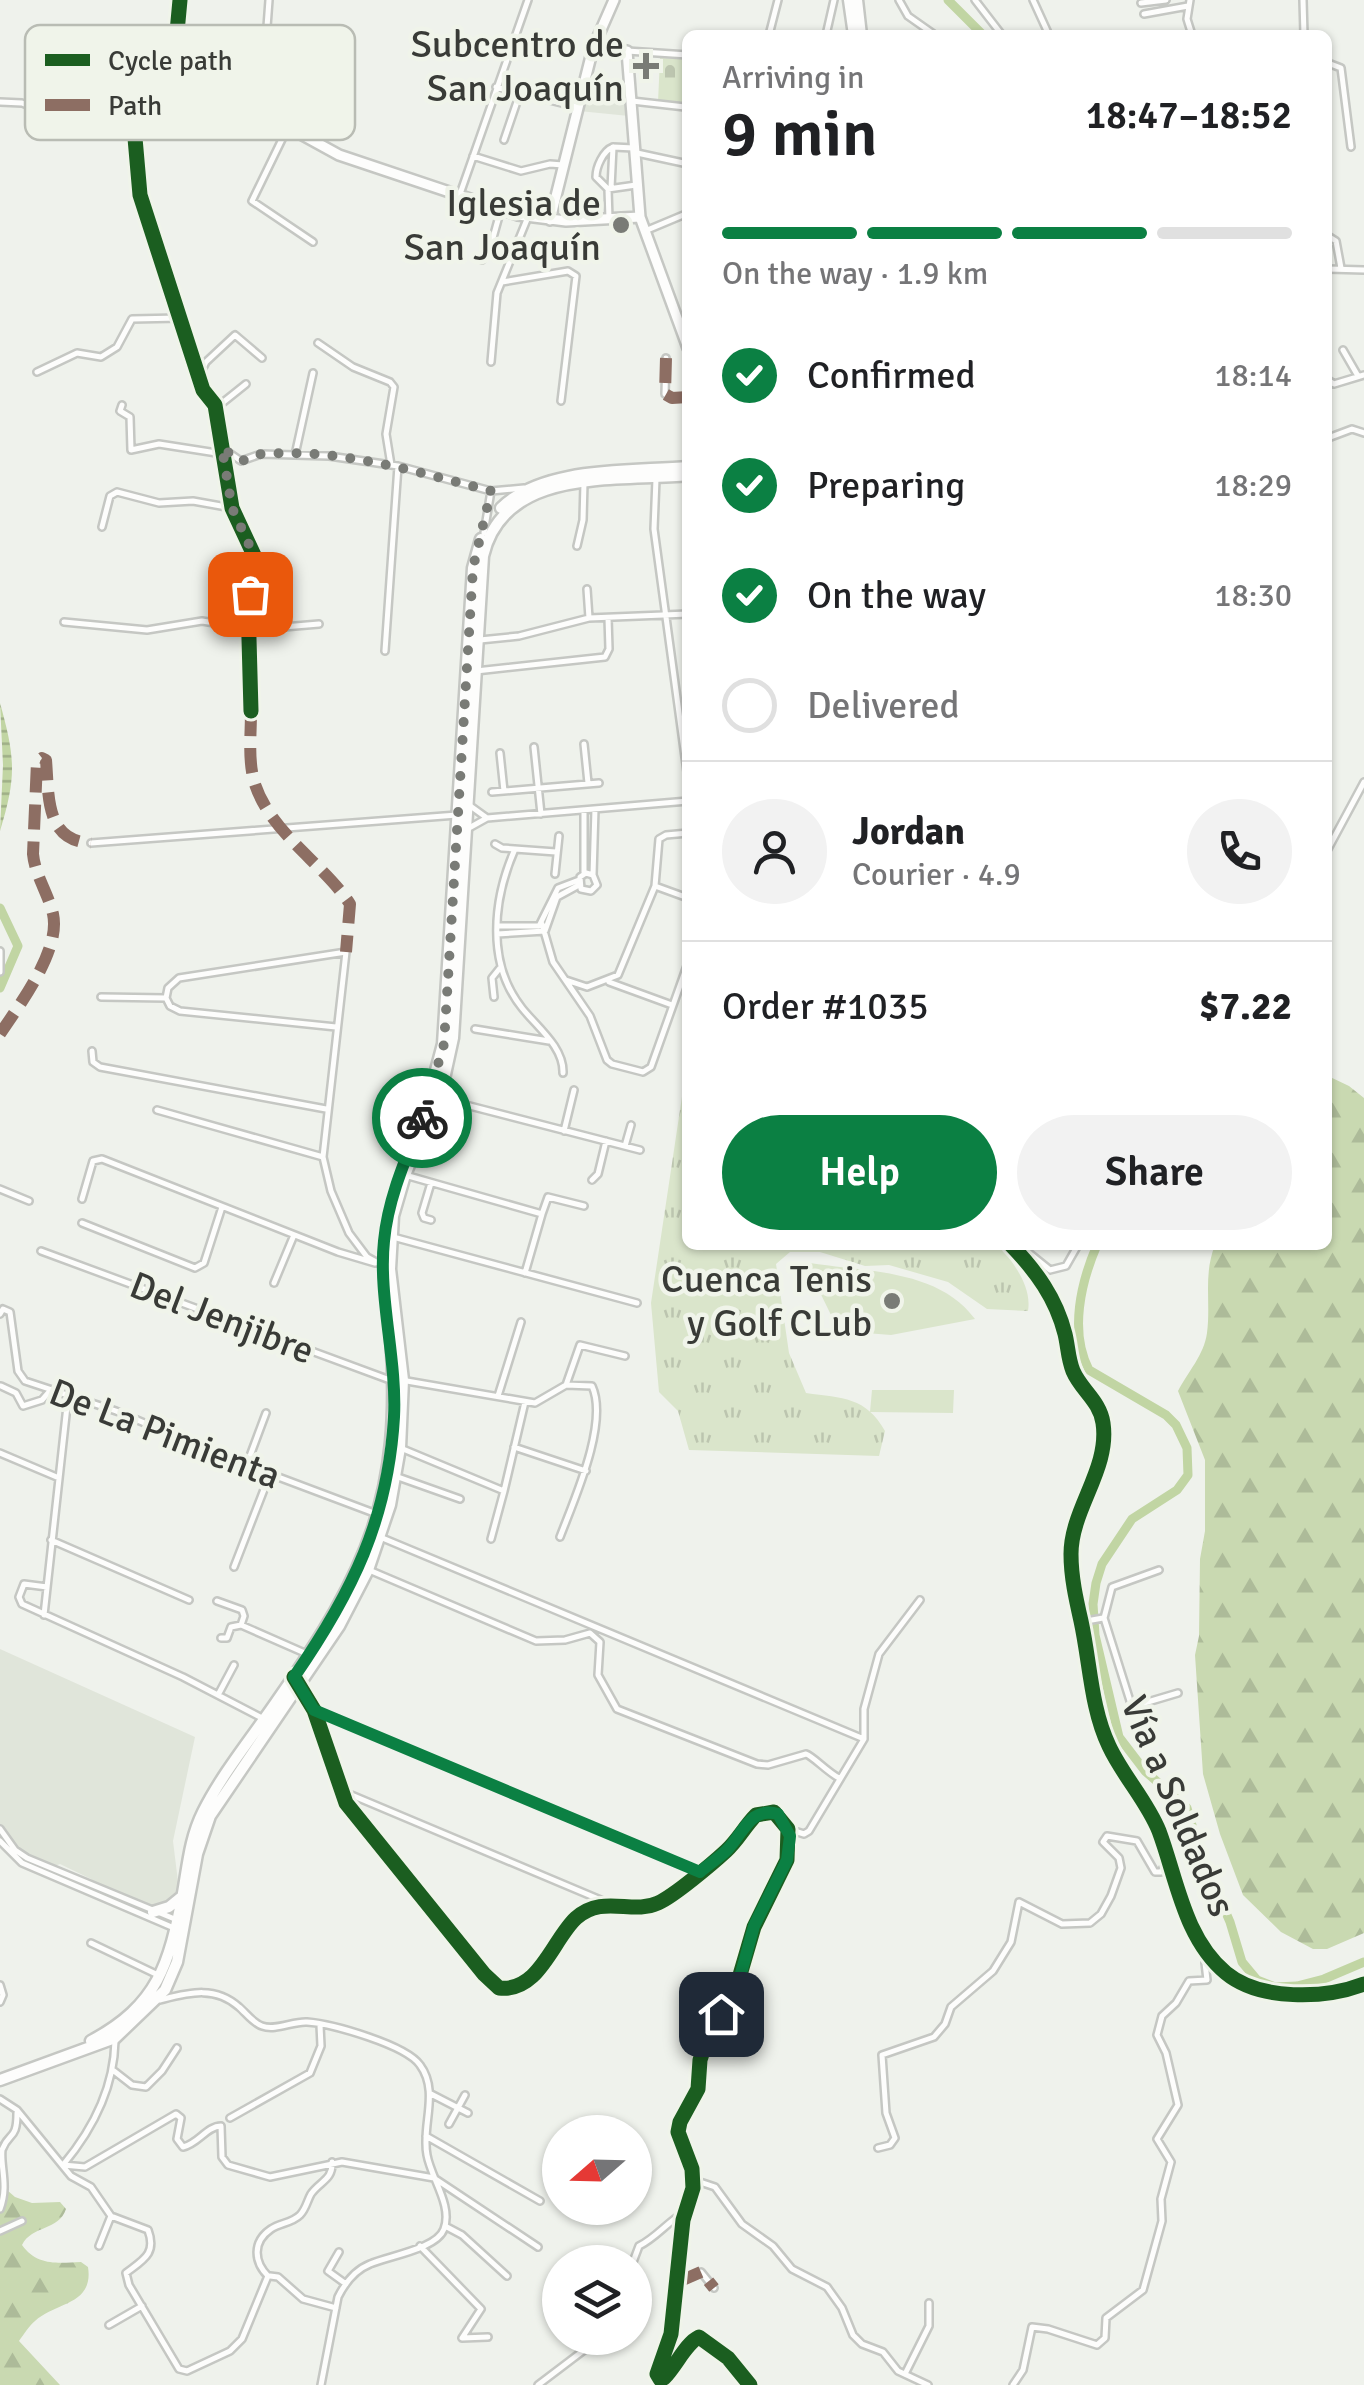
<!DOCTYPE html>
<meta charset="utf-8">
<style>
:root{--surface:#fff;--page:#f2f2f2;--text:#202124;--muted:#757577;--line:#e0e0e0;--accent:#0b8043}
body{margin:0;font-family:Signika,sans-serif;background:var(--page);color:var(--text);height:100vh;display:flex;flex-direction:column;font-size:38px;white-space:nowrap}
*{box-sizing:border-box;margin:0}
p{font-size:32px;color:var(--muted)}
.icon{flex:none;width:55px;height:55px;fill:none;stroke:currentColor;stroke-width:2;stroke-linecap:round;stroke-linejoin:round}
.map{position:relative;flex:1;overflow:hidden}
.side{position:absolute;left:682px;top:30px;width:650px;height:1220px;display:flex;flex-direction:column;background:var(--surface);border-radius:15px;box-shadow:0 2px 8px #0004}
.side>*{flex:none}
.needle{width:65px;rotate:250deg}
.buttons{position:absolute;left:542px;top:2115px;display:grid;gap:20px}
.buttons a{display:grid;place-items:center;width:110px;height:110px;border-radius:50%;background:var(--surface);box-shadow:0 2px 8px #0004;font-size:50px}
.pin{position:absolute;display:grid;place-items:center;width:85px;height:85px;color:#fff;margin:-42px;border-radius:20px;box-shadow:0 5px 15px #0006}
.courier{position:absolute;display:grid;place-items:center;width:100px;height:100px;margin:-50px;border:8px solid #0b8043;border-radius:50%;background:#fff;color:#222;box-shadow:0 2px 12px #0007}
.headline em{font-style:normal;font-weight:600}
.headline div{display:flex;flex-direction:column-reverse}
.headline{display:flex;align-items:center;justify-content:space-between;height:170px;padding:0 40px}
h1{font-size:65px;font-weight:600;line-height:75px}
.bar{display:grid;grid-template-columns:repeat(4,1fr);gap:15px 10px;align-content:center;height:120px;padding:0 40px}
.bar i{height:12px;border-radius:8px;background:var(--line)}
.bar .on{background:var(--accent)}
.bar p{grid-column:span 4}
.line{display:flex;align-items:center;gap:25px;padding:0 40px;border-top:2px solid var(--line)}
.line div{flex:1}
.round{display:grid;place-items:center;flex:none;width:105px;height:105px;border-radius:52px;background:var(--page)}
ol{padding:0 40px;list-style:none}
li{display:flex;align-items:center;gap:30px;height:110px}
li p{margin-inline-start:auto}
li .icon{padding:10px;border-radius:50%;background:var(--accent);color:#fff;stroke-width:4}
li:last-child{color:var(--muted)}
li i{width:55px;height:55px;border:5px solid var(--line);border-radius:50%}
.action{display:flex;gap:20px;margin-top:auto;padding:20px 40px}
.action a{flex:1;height:115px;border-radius:60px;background:var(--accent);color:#fff;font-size:40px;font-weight:600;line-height:115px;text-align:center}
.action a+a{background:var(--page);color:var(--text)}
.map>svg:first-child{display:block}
.built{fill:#e0e5da}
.grass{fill:url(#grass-tufts)}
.forest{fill:url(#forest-firs)}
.cemetery{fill:url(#cemetery-stones)}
.pitch{fill:#dae5cb}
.water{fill:url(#water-rules)}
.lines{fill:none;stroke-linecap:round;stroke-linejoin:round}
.river{stroke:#c1d5a3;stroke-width:9}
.street-casing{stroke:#c5c7c3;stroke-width:10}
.secondary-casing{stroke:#c5c7c3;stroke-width:14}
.primary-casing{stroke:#c5c7c3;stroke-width:15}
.street{stroke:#fdfdfc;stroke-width:5}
.secondary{stroke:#fdfdfc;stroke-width:9}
.primary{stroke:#fdfdfc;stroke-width:10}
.quiet{stroke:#8d6e63;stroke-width:12;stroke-dasharray:25 12;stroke-linecap:butt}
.cycleway-casing{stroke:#f0f4ea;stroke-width:21}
.cycleway{stroke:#1b5e20;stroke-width:15}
.done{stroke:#797b76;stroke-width:10;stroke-dasharray:0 18}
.route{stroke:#0b8043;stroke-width:12}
.poi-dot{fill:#797b76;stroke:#f0f4ea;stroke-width:4}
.labels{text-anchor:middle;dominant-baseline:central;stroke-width:9;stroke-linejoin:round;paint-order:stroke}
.poi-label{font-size:38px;fill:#393b37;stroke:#f0f4ea;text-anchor:end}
.street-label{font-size:38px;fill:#393b37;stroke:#f0f4ea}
.key{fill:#f0f4ea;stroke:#b9bcb4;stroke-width:2.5}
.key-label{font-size:28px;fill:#393b37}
</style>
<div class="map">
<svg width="1364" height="2385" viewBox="0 0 1364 2385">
<defs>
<pattern id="grass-tufts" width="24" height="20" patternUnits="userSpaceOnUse" patternTransform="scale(2.5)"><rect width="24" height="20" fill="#dae5cb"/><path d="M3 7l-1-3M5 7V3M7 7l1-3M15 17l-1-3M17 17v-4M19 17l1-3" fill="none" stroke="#bcc5af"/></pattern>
<pattern id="forest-firs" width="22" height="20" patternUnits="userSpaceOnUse" patternTransform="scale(2.5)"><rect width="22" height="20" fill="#c9d9b1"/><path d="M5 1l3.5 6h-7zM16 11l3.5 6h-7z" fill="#adbb99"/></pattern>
<pattern id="cemetery-stones" width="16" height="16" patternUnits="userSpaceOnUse" patternTransform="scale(2.5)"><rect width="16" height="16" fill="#dae5cb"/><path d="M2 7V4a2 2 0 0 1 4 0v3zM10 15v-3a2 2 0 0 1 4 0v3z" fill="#bcc5af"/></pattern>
<pattern id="water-rules" width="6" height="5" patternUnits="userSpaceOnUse" patternTransform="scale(2.5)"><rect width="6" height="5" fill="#c1d5a3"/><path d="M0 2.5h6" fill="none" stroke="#9eae86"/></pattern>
</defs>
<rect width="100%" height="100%" fill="#eff2ec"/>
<path class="built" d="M586,83L627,89L629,116L579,111Z
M0,1649L195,1737L173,1841L179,1890L172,1899L149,1908L95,1887L91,1879L60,1864L52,1867L17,1849L0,1824Z"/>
<path class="grass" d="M686,1070L688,1245H1000C1014,1265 1032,1286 1028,1311L987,1309L948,1282L889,1265L865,1266L820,1252H790L776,1264L789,1353L806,1393C843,1398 866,1397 885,1431L879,1456L689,1450L678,1411L659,1392L651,1303Z"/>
<path class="forest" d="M1328,1076L1349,1086L1364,1098V1933L1327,1949H1313L1281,1932L1243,1895L1220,1834L1203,1774L1195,1655L1199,1636L1200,1559L1205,1531V1460L1178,1391C1188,1372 1204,1355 1207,1333C1211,1302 1203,1275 1215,1245H1328Z
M0,2184L15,2197L32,2203L60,2202L66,2209C59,2231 32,2225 22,2245C37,2266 57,2263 81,2262L88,2267C94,2305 56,2302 35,2321C29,2326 24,2334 19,2341L60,2385H0Z"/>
<path class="cemetery" d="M660,58L685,59L687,97L682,105L658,102Z"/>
<path class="pitch" d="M810,1263C866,1272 938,1269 975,1319L891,1335L853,1332L831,1315L810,1272Z
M872,1390H954L953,1413L870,1412Z"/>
<path class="water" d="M0,703C15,757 17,776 0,831L3,765Z"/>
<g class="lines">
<path class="river" d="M948,0L983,35
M0,908L18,946L0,988
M1097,1245C1081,1282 1069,1332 1089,1370L1166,1415L1176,1425L1187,1448L1188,1475L1177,1490L1132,1519L1102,1564L1096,1583L1093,1604L1095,1635L1119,1737L1145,1771L1187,1808L1200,1853L1230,1922L1242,1962L1257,1980L1275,1987L1297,1986L1324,1979L1364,1962"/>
<defs>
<path id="street" d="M899,0L908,16L935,35
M975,0L1002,35
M1033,0L1049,35
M1190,0L1187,19L1192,35
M1303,0L1304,35
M1141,3L1166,0
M1144,14L1188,6
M267,27L269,0
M769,35L778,0
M826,35L834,0
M627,51L688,55
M1328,63L1341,68L1351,147
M169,77L135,138L140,195L203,390L215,405L232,508L259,566L248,603L251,711
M496,87L578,107
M632,101L685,107
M0,102L22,103L39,110L112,106L120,111L130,131L137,133
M688,103V164
M288,127L252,201L313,242
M504,140L520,93
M637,153L688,164
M473,156L521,171L550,164L563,165
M611,188L613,147L634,148
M608,189L596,177C596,167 603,151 613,147
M460,194L528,0
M609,219L608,189L636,185
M645,231L688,213
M1328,236L1336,241L1341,268
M482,260L491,245L501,209
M1328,269L1364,270
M502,282L568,271L576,276L561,401
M318,343L353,367L390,382L394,387L386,434L391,465
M1343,350L1358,376
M666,358L665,394L672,398L688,397
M491,362L497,293L528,217
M37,372L77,353L101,357L117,347L132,319L180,318
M199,376L206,362L235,335L262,358
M1328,380L1334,384L1364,375
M122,405L120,411L130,417L131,450L159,444L223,454
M216,408L246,384
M1328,438L1352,429L1364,433
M225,450L241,461L261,454L329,456L398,466L491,491L524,488
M295,455L313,373
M656,479L654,529L688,779
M102,527L110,496L117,492L159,503L193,501L232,508
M484,533L491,491
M577,546L583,520L584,483
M587,589L589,618L688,614
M64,622L147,630L202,621L247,628
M247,630L319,624
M480,640L519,636L589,618
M385,651L398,466
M476,671L605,657L609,649L608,618
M584,744L588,783
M534,747L541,814
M500,753L504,791
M492,792L599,783
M469,805L487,818
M469,828L487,818L688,801
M91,843L457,815
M495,844L502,848L556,852
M515,849C493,899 486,963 522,1008C537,1027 564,1047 563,1073
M1328,849L1364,782
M584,872V810
M555,874L559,836
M593,875L586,873L580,877L581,889L591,891L597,885L593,875L595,809
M655,886L688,898
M542,924L553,962L590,1016L607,1060L612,1064L643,1072L651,1067L688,963
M499,926H539L558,888L579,880
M497,934L545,931L557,897L579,885
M0,951V972
M566,980L587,987L618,975L655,886L659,839L666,835L688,833
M609,982L672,1005
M101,997L166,998
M494,997L492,978L500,968
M166,998L168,988L179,978L346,952L323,1157L331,1191L349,1233L367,1257L387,1268
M166,998L170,1006L180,1011L336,1027
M475,1029L549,1041
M92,1051L93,1062L100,1067L326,1109
M435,1097L640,1150
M157,1110L323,1157
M564,1131L574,1090
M625,1146L631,1125
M405,1175L542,1214L548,1197L584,1206
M592,1180L598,1174L606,1141
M0,1189L29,1201
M82,1199L93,1161L102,1159L338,1252L375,1263
M431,1220L424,1218L422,1213L431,1183
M82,1223L195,1268L204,1263L222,1207
M393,1237L637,1303
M1019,1245L1050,1270L1066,1266L1078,1245
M41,1251L390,1380
M525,1273L542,1214
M274,1283L294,1235
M0,1314L3,1309L10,1312L18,1371L25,1381L116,1411L225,1457L374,1513
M401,1380L535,1403L566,1385L592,1386C609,1423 574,1500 560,1537
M566,1385L580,1345L625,1356
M1,1386L16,1393L23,1406L42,1400L49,1392
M498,1396L521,1322
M514,1447L586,1471
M403,1449L504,1491L491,1539
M0,1453L59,1478
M247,1464L266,1413
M398,1477L460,1499
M504,1491L525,1402
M380,1537L864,1739
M51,1540L189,1600
M234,1567L270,1474
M369,1570L536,1641L565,1640L590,1633L600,1642L598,1675L617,1709L757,1764L768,1765L806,1754C814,1757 826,1771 839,1778
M1159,1570L1112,1587L1104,1618L1131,1704H1141L1178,1693
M47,1587L24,1584L19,1597L22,1604L183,1677L262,1718
M217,1601L242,1610L244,1616L241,1625
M44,1615L68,1397
M1081,1622L1103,1618
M221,1638H227L231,1627L241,1625L307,1654
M301,1683L314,1710L346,1803L484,1974L499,1988C539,1993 553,1939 576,1918C603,1894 632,1915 658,1903C674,1896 713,1863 726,1851C738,1840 745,1826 756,1815L774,1812L788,1829L787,1860L754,1927L735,1992L708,2036L700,2060L698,2089L680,2122L678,2132L692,2169L693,2188L683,2220L671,2334L657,2374L660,2379L664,2378C676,2366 686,2343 699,2337L728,2358L750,2385
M218,1695L234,1665
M315,1710L700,1872
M342,1791L608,1903
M0,1829L15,1850L27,1858L177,1920
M788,1829L804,1834L809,1831L864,1739V1709L879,1654L920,1600
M0,1841L22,1863L174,1928
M91,1943L158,1975
M0,1985L3,1995L0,2002
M160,2000C188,1993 215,1985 239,2007C246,2013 253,2023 262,2026C276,2031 293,2021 307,2022C333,2024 406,2045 420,2065C440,2092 421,2126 427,2155C431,2178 453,2206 444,2229C437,2249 388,2256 370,2264C355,2270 345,2283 338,2297L321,2385
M115,2041C114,2089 93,2129 63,2165L85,2167L176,2114L181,2118L177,2139L183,2147C198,2144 207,2126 221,2126L222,2157L228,2165L270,2177L342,2162L434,2178L538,2247
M114,2071L132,2085L146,2087L162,2071L177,2048
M431,2094L468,2113
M0,2099L17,2110L71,2176L91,2187L111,2216L99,2246
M230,2118L310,2073L321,2046L320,2025
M449,2124L465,2095
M426,2136L540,2201
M878,2148L890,2145L895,2138L886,2113L882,2055L934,2037L945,2024L951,2007L993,1971L1011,1942L1019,1902L1062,1924L1090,1923L1101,1914L1111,1896L1121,1868L1119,1858L1103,1842L1107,1836L1137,1841L1155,1872H1161L1167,1861
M694,2180L715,2187L742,2224L773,2246L792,2269L827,2287L842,2308L853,2335L862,2344L883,2352L898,2371L928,2385
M0,2209C9,2186 0,2166 2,2150C9,2131 17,2141 17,2113
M111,2216L148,2230C157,2254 143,2260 126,2273L129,2285L179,2369L187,2371L230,2351L242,2339L268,2276C254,2262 252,2242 271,2229C280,2223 292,2223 300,2215C306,2209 307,2201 311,2194C320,2181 333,2180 332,2162
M445,2226L462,2235L507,2276
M0,2231L22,2221
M420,2246L481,2309L462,2338L488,2337
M339,2252L328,2271L346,2284
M633,2262L639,2246C657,2237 667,2222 685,2212
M270,2276L278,2277L303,2299L336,2308
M678,2282L701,2272L714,2288
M109,2325L142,2306
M905,2374L929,2326V2303
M538,2385L600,2338
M1013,2385L1023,2370L1032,2327L1048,2329L1097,2345L1105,2338L1106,2318L1143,2290L1162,2221L1161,2199L1171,2162L1157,2139L1178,2105L1166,2053L1157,2035L1162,2016L1176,2003L1189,1981L1207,1980L1205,1963L1211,1961"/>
<path id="secondary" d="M180,0L177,49L169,77L288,127L339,155L518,215L566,221L640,217
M593,48L627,51L640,217L688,348
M550,220L593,48L614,0
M1011,1245C1036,1271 1056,1298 1065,1334C1068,1346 1068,1359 1073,1371C1081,1390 1100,1401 1103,1423C1110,1469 1071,1509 1071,1554C1071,1577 1076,1599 1081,1621C1090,1662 1091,1709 1109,1746C1123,1776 1147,1801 1159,1831C1177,1879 1184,1938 1226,1973C1260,2001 1325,1999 1364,1984"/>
<path id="primary" d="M849,0L854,35
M857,0L861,35
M501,508C544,466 629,472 688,467
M426,1108L443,1044L473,568L481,539
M153,1912L169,1907L180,1898
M91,2041C158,2005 169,1965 183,1893C188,1865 190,1838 203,1812C223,1772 254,1735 279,1698C367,1572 403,1495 391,1337
M0,2080L115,2038L165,1990L177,1962L197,1854L210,1816L339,1626L368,1570L390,1505L400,1448L403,1380L390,1269L393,1216L405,1175L444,1079L453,1038L483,556C504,466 617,482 688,475"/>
</defs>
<use href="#street" class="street-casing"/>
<use href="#secondary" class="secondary-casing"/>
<use href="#primary" class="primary-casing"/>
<use href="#street" class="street"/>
<use href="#secondary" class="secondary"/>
<use href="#primary" class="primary"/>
<path class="quiet" d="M666,358L665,394L672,398L688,397
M251,711C251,735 248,759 254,781C269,832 322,862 350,904L346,952
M0,1034C20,1004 61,950 53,914C48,893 35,875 33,854L37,762L42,758L46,760C49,796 45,841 91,843
M678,2282L701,2272L714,2288"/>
<defs>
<path id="cycleway" d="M180,0L174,64L135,138L140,195L203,390L215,405L232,508L259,566L248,603L251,711
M1011,1245C1036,1271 1056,1298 1065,1334C1068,1346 1068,1359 1073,1371C1081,1390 1100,1401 1103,1423C1110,1469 1071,1509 1071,1554C1071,1577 1076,1599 1081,1621C1090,1662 1091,1709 1109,1746C1123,1776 1147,1801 1159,1831C1177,1879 1184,1938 1226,1973C1260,2001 1325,1999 1364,1984
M294,1677L314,1710L346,1803L484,1974L499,1988C539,1993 553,1939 576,1918C603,1894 632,1915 658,1903C674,1896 713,1863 726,1851C738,1840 745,1826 756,1815L774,1812L788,1829L787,1860L754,1927L735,1992L708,2036L700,2060L698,2089L680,2122L678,2132L692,2169L693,2188L683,2220L671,2334L657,2374L660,2379L664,2378C676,2366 686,2343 699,2337L728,2358L750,2385"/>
</defs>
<use href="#cycleway" class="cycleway-casing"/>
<use href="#cycleway" class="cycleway"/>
</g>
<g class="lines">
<path class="done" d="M250,594L259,566L232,508L222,448L241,461C249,459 255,454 263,454C340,448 417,472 491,491L473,568L444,1044L422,1118"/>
<path class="route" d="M422,1118C406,1158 388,1198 384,1241C378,1296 397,1359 394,1417C388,1520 352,1593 294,1677L314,1710L700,1872C708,1865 719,1858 727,1850C743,1834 750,1806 778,1814L790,1836L787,1860L754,1926L738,1984L721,2014"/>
</g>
<g class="poi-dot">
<path d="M641 51h10v10h10v10h-10v10h-10v-10h-10v-10h10z"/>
<circle cx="621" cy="225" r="10"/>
<circle cx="892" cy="1301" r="10"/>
</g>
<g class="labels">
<g class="poi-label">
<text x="624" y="44">Subcentro de<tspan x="624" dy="44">San Joaquín</tspan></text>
<text x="601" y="203">Iglesia de<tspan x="601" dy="44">San Joaquín</tspan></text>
<text x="872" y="1279">Cuenca Tenis<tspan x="872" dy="44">y Golf CLub</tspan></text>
</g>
<g class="street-label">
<text transform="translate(222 1318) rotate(21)">Del Jenjibre</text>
<text transform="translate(165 1434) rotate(21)">De La Pimienta</text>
<text transform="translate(1178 1806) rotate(67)">Vía a Soldados</text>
</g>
</g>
<rect x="25" y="25" width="330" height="115" rx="15" class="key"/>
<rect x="45" y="54" width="45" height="12" fill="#1b5e20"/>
<rect x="45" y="99" width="45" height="12" fill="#8d6e63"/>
<g class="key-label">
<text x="108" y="70">Cycle path</text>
<text x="108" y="115">Path</text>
</g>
</svg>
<div class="buttons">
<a><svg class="needle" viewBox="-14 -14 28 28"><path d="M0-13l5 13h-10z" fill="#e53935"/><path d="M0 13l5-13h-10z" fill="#757577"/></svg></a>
<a><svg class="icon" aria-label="layers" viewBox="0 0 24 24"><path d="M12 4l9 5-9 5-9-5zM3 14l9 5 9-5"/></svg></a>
</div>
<div class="pin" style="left:250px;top:594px;background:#ea580c"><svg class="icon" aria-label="bag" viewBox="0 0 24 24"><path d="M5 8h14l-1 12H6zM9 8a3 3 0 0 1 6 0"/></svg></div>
<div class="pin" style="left:721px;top:2014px;background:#1f2937"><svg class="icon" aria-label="home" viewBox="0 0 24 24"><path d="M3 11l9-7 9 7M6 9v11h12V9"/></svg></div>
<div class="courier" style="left:422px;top:1118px"><svg class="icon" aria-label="bike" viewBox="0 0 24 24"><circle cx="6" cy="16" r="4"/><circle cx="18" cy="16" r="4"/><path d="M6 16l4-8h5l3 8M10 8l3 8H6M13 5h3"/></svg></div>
<section class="side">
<div class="headline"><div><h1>9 min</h1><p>Arriving in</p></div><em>18:47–18:52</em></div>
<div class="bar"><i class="on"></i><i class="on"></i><i class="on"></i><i></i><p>On the way · 1.9 km</p></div>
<ol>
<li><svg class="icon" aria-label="check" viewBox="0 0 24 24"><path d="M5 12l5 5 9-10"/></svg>Confirmed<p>18:14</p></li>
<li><svg class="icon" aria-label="check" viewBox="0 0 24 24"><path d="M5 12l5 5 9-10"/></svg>Preparing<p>18:29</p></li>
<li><svg class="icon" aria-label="check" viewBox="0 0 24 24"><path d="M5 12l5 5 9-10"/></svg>On the way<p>18:30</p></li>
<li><i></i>Delivered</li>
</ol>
<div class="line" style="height:180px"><a class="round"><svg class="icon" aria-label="person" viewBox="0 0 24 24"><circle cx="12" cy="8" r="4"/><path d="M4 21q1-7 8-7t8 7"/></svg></a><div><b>Jordan</b><p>Courier · 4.9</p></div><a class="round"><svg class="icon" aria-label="phone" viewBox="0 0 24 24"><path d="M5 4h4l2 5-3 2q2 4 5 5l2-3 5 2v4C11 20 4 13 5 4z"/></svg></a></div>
<div class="line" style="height:130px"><div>Order #1035</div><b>$7.22</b></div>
<div class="action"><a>Help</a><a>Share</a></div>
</section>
</div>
